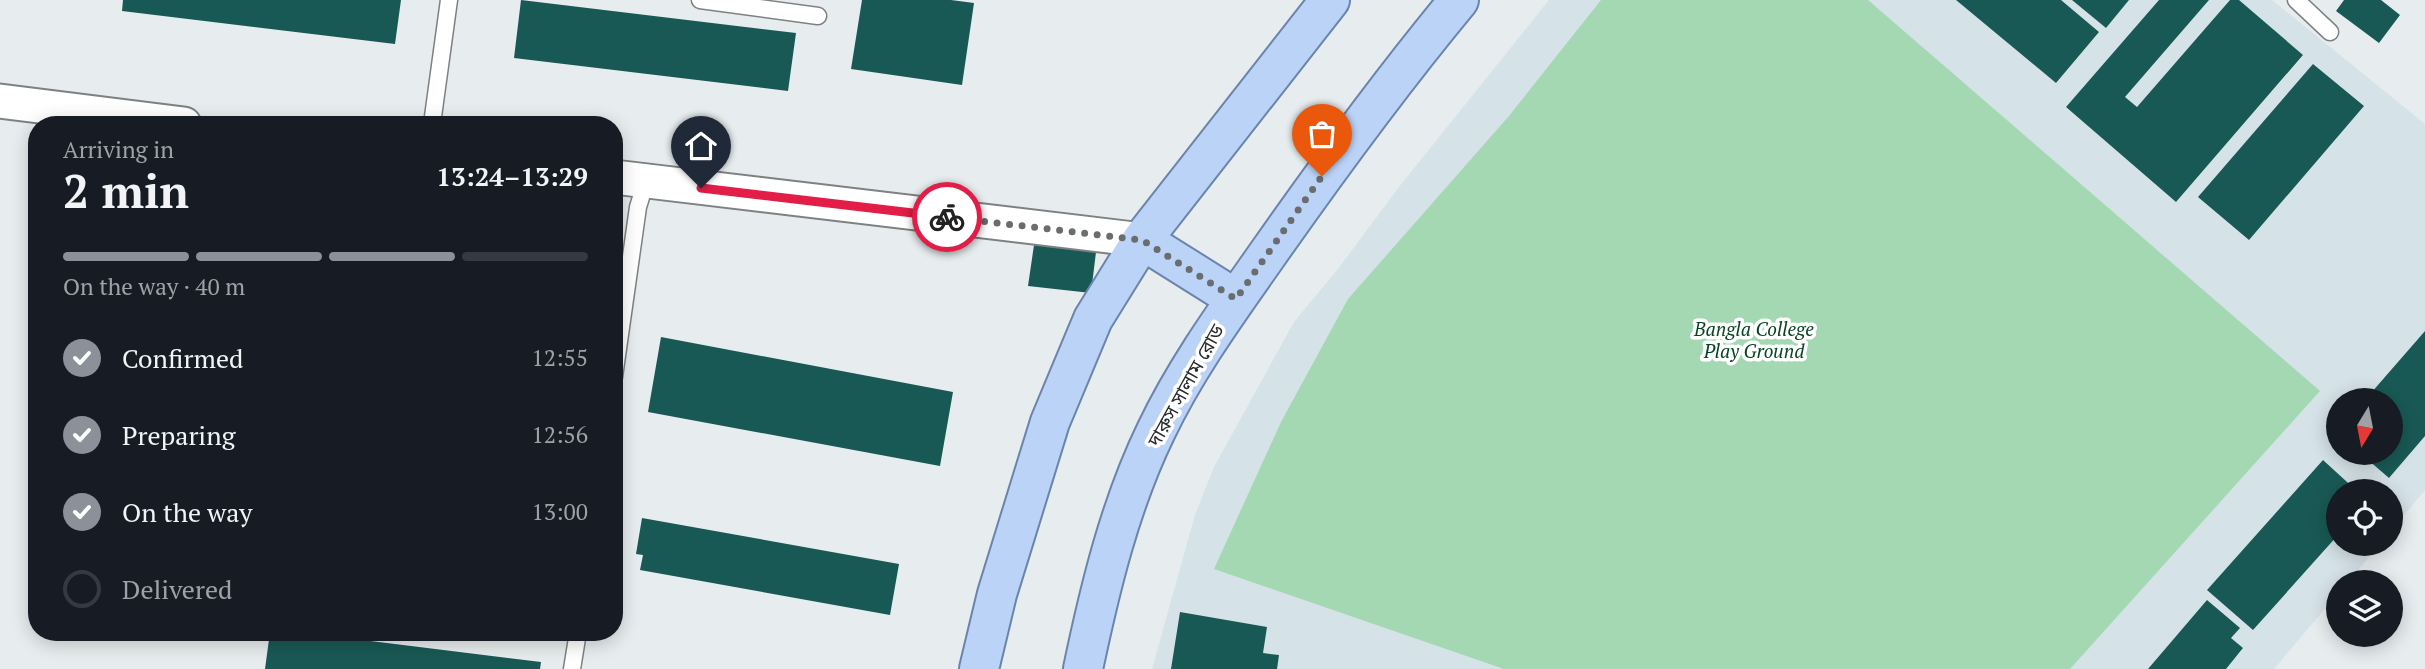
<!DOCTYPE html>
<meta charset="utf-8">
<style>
:root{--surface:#171b24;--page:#242831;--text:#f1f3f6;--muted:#9ea1a6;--line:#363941;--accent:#8c9099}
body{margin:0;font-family:"PT Serif","Noto Sans Bengali",serif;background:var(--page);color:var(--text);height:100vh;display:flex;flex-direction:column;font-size:26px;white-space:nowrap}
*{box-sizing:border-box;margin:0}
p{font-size:23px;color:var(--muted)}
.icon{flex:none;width:38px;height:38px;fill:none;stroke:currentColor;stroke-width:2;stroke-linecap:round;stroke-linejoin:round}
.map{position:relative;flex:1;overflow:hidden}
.panel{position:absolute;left:28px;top:116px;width:595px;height:525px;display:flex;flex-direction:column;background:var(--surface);border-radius:28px;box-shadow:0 4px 18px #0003}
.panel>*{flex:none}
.needle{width:46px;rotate:190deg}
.fabs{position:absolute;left:2326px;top:388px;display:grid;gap:14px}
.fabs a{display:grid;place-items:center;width:77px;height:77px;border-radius:50%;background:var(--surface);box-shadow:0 4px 18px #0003;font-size:35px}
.pin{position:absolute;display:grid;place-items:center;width:60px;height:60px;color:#fff;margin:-72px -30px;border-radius:50% 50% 50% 0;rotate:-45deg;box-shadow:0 0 7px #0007}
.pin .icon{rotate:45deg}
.courier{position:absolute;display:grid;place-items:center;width:70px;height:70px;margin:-35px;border:5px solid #e11d48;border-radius:50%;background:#fff;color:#222;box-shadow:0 2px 9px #0007}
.summary em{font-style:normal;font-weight:800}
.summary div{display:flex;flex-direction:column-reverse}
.summary{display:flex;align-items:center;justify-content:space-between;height:119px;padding:0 35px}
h1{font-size:46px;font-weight:800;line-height:52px}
.bar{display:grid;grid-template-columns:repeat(4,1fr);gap:10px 7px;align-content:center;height:84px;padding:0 35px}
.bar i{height:9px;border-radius:5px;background:var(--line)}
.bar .current{background:var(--accent)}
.bar p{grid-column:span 4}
ol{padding:0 35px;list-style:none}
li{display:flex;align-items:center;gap:21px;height:77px}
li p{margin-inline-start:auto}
li .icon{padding:7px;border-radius:50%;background:var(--accent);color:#fff;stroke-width:4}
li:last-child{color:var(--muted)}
li i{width:38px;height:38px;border:4px solid var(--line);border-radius:50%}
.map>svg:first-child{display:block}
.built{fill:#d5e2e7}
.green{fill:#a4d8b3}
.building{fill:#195955}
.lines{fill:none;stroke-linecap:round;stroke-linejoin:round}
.lane-casing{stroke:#7d8182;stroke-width:19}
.street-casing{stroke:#7d8182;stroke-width:37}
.primary-casing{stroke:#6a84ac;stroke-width:42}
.lane{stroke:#fff;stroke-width:16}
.street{stroke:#fff;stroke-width:33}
.primary{stroke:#bbd3f7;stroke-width:38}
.done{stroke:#6a6d6e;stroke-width:7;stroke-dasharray:0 12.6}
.route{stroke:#e11d48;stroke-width:9}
.labels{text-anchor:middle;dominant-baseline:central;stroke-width:7;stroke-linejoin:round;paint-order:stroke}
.park-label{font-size:19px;font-style:italic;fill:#084424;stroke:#fff}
.street-label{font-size:19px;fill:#262829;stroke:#fff}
</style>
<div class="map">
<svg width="2425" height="669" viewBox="0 0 2425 669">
<rect width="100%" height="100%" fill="#e7ecee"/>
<path class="built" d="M1549,0H1956L2056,83L2099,32L2061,0H2072L2106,28L2129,0H2159L2066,107L2176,202L2303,56L2239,0H2272L2425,124V331L2364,401H2338L2337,433L2338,453H2360L2389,478L2425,436V490L2391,531L2390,492H2358L2323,460L2208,589L2338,535V544H2380L2347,583H2338V593L2274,669H2226L2243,649L2231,638L2239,628L2148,669H1152L1195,515L1214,467L1294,322L1338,269L1399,187Z
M2209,0H2230L2137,107L2125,97Z"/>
<path class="green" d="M1601,0H1868L2320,391L2070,669H1504L1214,569L1281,422L1348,299L1509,116Z"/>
<path class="building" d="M123,0H401L395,44L122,11Z
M521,0L796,33L788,91L514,58Z
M862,0H951L974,3L962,85L851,69Z
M1956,0H2061L2099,32L2056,83Z
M2072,0H2129L2106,28Z
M2159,0H2209L2125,97L2137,107L2230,0H2239L2303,55L2176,202L2066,107Z
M2344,0H2381L2400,15L2379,43L2336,11Z
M2313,64L2364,106L2249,240L2198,197Z
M1034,245L1096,252L1091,293L1028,286Z
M2425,331V436L2389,478L2360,453H2390V401H2364Z
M661,337L953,392L940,466L648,412Z
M2323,460L2358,492H2338V535L2253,630L2207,590Z
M642,518L899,564L890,615L640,570L643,555L636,554Z
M2207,600L2240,628L2231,638L2243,648L2226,669H2148Z
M1180,612L1267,627L1263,653L1279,655L1277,669H1171Z
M270,632H298L541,662L540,669H265Z"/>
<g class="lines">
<defs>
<path id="lane" d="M700,0L818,16
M2296,0L2330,32
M432,124L449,0
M614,377L638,207L646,181
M572,669L578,632"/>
<path id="street" d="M0,101L184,124
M614,177L1142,240"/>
<path id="primary" d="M1142,240L1236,299
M979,669L997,594L1050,422L1093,319L1142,240L1330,0
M1083,669C1100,588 1120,505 1156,431C1186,368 1227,312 1267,255C1328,168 1391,82 1459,0"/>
</defs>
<use href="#lane" class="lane-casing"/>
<use href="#street" class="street-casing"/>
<use href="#primary" class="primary-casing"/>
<use href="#lane" class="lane"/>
<use href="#street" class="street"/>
<use href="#primary" class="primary"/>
</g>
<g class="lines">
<path class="done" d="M947,217L1142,240L1236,299L1322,176"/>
<path class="route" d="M701,188L947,217"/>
</g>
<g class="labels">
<g class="park-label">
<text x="1754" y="328">Bangla College<tspan x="1754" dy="22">Play Ground</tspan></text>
</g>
<g class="street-label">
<text transform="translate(1185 385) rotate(-61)">দারুস সালাম রোড</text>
</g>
</g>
</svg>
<div class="fabs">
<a><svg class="needle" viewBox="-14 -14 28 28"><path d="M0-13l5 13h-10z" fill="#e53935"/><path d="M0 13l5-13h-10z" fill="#9ea1a6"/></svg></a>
<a><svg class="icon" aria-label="locate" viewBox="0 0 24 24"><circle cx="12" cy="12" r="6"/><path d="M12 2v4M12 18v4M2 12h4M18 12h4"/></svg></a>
<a><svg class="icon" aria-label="layers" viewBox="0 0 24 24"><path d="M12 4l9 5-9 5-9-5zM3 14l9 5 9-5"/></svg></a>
</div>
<div class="pin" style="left:1322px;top:176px;background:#ea580c"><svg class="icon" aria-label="bag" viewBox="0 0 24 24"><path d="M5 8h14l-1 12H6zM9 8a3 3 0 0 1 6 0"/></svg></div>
<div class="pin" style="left:701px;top:188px;background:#1f2937"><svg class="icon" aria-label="home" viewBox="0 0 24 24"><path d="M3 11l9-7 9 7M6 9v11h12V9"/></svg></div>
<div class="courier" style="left:947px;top:217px"><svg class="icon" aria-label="bike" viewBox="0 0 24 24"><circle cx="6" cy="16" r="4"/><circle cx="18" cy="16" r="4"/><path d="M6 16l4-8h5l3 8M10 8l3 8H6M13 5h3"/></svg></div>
<section class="panel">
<div class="summary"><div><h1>2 min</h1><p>Arriving in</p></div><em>13:24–13:29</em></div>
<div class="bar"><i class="current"></i><i class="current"></i><i class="current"></i><i></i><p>On the way · 40 m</p></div>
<ol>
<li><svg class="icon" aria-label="check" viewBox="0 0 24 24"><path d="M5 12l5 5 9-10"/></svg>Confirmed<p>12:55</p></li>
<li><svg class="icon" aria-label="check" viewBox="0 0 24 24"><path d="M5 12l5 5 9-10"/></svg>Preparing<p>12:56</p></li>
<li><svg class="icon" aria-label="check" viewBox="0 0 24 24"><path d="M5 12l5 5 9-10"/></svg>On the way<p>13:00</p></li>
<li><i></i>Delivered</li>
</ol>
</section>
</div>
